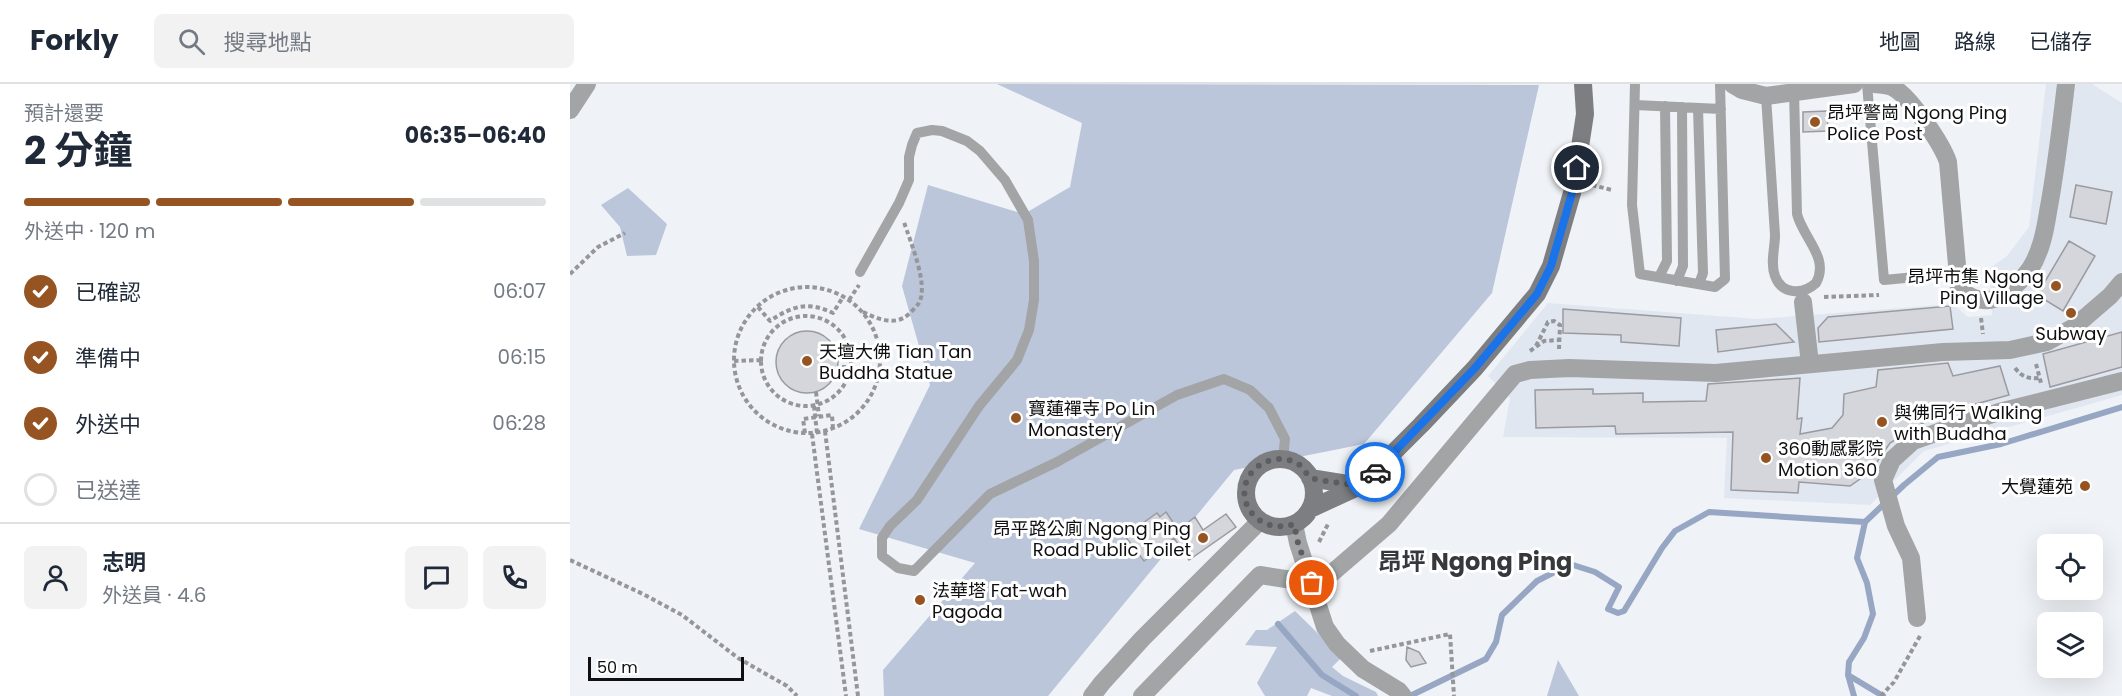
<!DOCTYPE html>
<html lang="zh-TW">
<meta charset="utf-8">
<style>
:root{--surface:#fff;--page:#f2f2f3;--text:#1f2937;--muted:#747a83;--line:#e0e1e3;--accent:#975423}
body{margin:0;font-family:Poppins,"Noto Sans TC",sans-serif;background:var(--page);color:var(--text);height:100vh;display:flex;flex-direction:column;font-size:22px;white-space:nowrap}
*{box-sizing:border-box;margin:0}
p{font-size:20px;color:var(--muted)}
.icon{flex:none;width:33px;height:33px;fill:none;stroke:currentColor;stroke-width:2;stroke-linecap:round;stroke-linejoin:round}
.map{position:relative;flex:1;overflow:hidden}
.details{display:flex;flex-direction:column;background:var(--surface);width:570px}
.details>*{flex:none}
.controls{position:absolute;left:1467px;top:450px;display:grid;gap:12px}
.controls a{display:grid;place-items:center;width:66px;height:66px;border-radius:9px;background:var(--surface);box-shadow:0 6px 24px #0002;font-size:30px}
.scale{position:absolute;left:18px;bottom:15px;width:156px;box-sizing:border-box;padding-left:6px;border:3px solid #0f0f11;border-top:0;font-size:16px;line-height:21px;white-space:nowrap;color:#0f0f11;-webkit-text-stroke:4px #fff;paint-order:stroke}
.pin{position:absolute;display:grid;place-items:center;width:51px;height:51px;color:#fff;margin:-26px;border:3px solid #fff;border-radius:50%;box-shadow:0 2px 6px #0007}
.courier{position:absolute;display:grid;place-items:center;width:60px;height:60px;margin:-30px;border:4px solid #1a73e8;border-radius:50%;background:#fff;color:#222;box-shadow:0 2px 8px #0007}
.summary em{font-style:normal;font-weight:700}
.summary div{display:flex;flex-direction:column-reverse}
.summary{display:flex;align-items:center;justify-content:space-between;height:102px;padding:0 24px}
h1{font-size:39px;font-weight:700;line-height:45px}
.bar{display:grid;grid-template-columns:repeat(4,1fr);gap:9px 6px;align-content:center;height:72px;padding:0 24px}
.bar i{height:8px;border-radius:4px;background:var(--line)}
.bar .selected{background:var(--accent)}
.bar p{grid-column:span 4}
.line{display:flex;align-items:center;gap:15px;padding:0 24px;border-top:2px solid var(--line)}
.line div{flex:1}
.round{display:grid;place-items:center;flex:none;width:63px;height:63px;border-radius:9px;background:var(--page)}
ol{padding:0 24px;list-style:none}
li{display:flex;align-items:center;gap:18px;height:66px}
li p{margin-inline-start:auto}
li .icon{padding:6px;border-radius:50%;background:var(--accent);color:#fff;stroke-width:4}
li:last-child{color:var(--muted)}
li i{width:33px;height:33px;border:3px solid var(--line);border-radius:50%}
header{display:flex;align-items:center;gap:36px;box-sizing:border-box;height:84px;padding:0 30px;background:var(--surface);border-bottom:2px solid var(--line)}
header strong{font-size:28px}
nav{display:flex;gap:33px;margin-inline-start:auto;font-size:21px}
.search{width:420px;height:54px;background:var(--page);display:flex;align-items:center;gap:15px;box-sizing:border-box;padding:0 21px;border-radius:9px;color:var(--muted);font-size:22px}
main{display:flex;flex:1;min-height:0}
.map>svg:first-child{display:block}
.built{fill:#e1e7f1}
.green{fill:#bcc6da}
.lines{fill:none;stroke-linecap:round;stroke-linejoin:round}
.stream{stroke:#96a6c3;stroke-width:6}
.building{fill:#d4d6db;stroke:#999ba0;stroke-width:1.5}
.path{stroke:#95969a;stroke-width:4;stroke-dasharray:4.5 3;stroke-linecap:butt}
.lane{stroke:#a3a4a6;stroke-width:10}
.street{stroke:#a3a4a6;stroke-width:18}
.secondary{stroke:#7d7e81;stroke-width:18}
.done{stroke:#5d5e61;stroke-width:6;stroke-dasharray:0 10.8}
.route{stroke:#1a73e8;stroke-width:8}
.poi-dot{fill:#975423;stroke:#fff;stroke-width:2}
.labels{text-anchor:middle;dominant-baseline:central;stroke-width:6;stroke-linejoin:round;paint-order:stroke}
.poi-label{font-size:18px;fill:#0f0f11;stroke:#fff;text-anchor:start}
.district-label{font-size:24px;font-weight:bold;fill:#36383c;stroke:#fff}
</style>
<header>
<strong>Forkly</strong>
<div class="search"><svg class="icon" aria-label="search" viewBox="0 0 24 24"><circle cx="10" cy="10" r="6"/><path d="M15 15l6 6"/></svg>搜尋地點</div>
<nav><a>地圖</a><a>路線</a><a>已儲存</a></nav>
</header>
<main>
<section class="details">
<div class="summary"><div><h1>2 分鐘</h1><p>預計還要</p></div><em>06:35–06:40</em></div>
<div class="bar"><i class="selected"></i><i class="selected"></i><i class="selected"></i><i></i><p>外送中 · 120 m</p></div>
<ol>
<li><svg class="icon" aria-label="check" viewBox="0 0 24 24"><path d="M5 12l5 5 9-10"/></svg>已確認<p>06:07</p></li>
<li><svg class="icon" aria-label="check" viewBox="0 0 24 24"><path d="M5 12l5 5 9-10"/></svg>準備中<p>06:15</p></li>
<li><svg class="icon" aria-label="check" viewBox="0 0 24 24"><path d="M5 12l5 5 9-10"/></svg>外送中<p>06:28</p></li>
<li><i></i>已送達</li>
</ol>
<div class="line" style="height:108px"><a class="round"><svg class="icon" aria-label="person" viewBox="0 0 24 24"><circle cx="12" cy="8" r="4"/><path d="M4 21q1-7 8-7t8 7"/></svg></a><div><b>志明</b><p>外送員 · 4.6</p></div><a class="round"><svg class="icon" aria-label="chat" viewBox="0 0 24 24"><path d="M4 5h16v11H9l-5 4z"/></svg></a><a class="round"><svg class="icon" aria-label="phone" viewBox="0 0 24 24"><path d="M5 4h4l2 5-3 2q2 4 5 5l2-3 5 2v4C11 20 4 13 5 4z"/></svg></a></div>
</section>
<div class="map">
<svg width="1552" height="612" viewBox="0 0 1552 612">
<rect width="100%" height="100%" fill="#eff2f6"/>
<path class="built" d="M1476,0H1522L1552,19V311L1354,367L1300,421L1154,414L1157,354L933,353L940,314L918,292L978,219L1187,235L1383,220L1398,233L1422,231L1420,184L1437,172L1459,143Z"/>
<path class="green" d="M427,0L969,1L922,209L794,360L664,386L478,612H314L313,586L405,479L289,445L360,301L332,202L358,101L454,130L500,103L512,39Z
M58,104L97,140L86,171L57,172L50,143L31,121Z
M725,527L772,573L762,583L773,592L806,608L808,612H762L741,604L737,612H695L687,599L707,563L675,561L686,546H697Z
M988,576L1009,612H977Z"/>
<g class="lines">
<path class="stream" d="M708,540L752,591L786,612
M1278,591L1313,612
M840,612L916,575L926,558L932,531L967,497L1000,480L1025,488L1049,503L1038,525L1048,529L1054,527L1092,464L1105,447L1139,428L1295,438L1334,401L1368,373L1431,360L1552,323
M1284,612L1278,591L1279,578L1294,554L1303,530L1297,499L1287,474L1295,438"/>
</g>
<path class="building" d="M1257,27L1258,47L1233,48V28Z
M1506,101L1542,108L1536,140L1500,133Z
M1499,157L1525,172L1493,227L1467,211Z
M1380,222L1383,245L1249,258L1248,244L1258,233Z
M993,225L1111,234L1109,262L1051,258V251L993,249Z
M1206,240L1224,258L1148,268L1146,246Z
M206 278a31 31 0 1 1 62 0a31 31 0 1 1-62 0Z
M1552,248V283L1480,303L1473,270Z
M1378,279L1383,292L1430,282L1439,311L1369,330L1339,347L1320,359L1300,388L1280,402L1229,398L1228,409L1161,406L1163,348L1046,350L1045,342L966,344L965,306L1023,305V310L1073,309V318L1136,317L1138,300L1230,294L1227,335L1232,334L1230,350L1262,344L1273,331L1274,310L1306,303L1308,286Z
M596,428L608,446L625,433L633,446L656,430L666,443L619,476L604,454L574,477L555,452L587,429L590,433Z
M837,563L849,568L856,579L841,583L836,576Z"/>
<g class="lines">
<path class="path" d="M1022,101L1042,106
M0,190L28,163L55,149
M164 276a73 73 0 1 1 146 0a73 73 0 1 1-146 0Z
M1254,213L1309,211
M279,216L289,201
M188,223L200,237C222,222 238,217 263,229L273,213
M293,228C308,235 326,243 340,229C343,226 347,222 349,219C359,201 340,157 334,138
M191 277a45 45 0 1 1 90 0a45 45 0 1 1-90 0Z
M1411,234L1413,250
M966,262L978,238L984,237L990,241L989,265
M960,267L974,257L989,256
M164,277L191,276
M1466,280L1471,299
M1445,284C1452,293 1458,295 1470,294
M265,293L269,295L274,282V269L309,266
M246,308L249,332
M244,322L247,349
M255,347L288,612
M235,349L233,335L262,331L263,345
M242,350L276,612
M749,458L759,438
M0,476L73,510L112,531L168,574L217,602L227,612
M800,567L880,550L884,612
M1311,612L1324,598L1350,552"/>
<path class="lane" d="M1065,0L1062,121L1070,190L1145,203L1155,195L1150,0
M1297,0L1314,196L1387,189
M1196,12C1199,58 1202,104 1205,151C1205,164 1200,179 1205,192C1212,211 1233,211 1246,199C1260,174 1233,154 1227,130L1224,7
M1065,21L1151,25
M1128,24L1133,189L1129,200
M290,188L329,119L339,96V73L342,61L347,49L362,46L372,47L397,57L410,67L435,96L458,136L464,177V216L459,246L447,276L409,322L347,416L320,442L312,454V472L328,484L344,487L420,410L487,378L607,311L654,295L680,306L699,324L715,355L713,375
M1089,193L1097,177L1095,22
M1107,197L1113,182L1112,23"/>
<path class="street" d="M1162,0L1172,6L1196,12L1284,0
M1305,0C1311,1 1319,1 1324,4C1341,14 1372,60 1378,78L1389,204C1401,216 1419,221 1434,210C1444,203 1453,195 1460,185C1471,168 1475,147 1478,128C1486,86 1491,43 1496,0
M0,26L17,0
M1233,218L1240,280
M724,440L728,459L755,543L767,560L793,585L829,607L833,612
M1347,534L1341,474L1326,442L1313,396L1322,376L1343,357L1377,345L1429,328L1552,297
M522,612L532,599L572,555L690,437
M572,612L690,491L742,499L762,489L819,440L945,290L960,286L999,284L1146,289L1373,268L1440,266L1477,258L1504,243L1540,212L1552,198"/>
<path class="secondary" d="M676 409a34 34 0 1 1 68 0a34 34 0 1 1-68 0Z
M740,394L790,402
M740,425L790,402L851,341L905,284L967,210L981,182L1004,102L1015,30L1013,0"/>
</g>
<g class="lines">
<path class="done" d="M742,499L728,459L724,440C685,453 657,409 687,383C700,373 718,372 731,382C734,385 736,390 740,393C745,397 782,400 790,402L805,388"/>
<path class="route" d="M805,388L905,284L967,210L981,182L1004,102L1007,84"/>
</g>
<g class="poi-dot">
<circle cx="1245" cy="38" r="6"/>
<circle cx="1486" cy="202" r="6"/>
<circle cx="1501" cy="229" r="6"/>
<circle cx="237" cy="277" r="6"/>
<circle cx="446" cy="334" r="6"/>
<circle cx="1312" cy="338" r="6"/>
<circle cx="1196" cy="374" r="6"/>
<circle cx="1515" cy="402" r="6"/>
<circle cx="633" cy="454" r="6"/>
<circle cx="350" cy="516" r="6"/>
</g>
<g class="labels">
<g class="poi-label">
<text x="1257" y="28">昂坪警崗 Ngong Ping<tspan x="1257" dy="21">Police Post</tspan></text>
<text x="1474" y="192" text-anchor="end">昂坪市集 Ngong<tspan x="1474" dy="21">Ping Village</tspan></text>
<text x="1501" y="249" text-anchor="middle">Subway</text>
<text x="249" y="267">天壇大佛 Tian Tan<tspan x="249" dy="21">Buddha Statue</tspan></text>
<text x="458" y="324">寶蓮禪寺 Po Lin<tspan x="458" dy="21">Monastery</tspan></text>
<text x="1324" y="328">與佛同行 Walking<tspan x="1324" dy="21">with Buddha</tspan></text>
<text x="1208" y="364">360動感影院<tspan x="1208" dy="21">Motion 360</tspan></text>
<text x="1503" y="402" text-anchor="end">大覺蓮苑</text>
<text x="621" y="444" text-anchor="end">昂平路公廁 Ngong Ping<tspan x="621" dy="21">Road Public Toilet</tspan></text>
<text x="362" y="506">法華塔 Fat-wah<tspan x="362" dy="21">Pagoda</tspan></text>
</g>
<g class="district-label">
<text x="905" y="477">昂坪 Ngong Ping</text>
</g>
</g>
</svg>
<div class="controls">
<a><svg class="icon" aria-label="locate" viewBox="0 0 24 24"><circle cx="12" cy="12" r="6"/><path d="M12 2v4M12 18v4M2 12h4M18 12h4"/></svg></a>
<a><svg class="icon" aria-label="layers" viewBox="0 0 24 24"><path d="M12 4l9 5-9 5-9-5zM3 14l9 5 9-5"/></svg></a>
</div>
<div class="scale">50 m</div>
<div class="pin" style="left:742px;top:499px;background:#ea580c"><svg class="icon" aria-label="bag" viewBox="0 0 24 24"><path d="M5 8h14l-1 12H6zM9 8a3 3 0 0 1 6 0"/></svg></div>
<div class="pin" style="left:1007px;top:84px;background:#1f2937"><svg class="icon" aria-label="home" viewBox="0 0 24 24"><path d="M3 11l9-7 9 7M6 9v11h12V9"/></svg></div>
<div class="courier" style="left:805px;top:388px"><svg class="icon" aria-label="car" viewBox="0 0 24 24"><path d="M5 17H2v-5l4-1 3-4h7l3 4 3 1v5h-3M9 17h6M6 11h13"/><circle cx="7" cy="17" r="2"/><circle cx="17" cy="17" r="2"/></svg></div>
</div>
</main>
